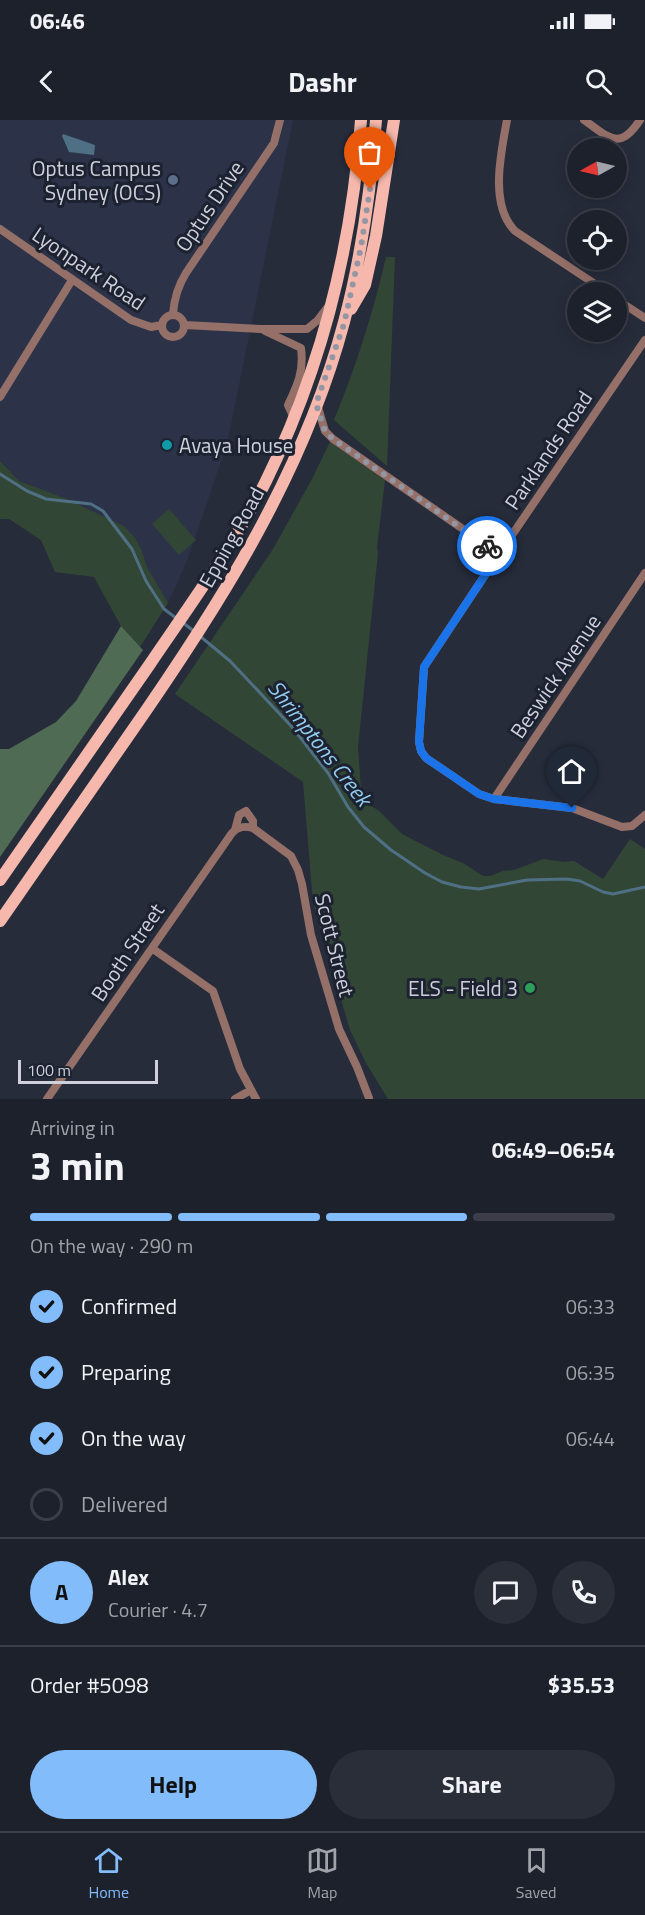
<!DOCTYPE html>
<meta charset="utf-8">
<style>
:root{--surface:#1d212c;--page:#2a2e38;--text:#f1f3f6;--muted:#a0a3a9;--line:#3b3e48;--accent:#83bcfa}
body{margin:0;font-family:"Titillium Web",sans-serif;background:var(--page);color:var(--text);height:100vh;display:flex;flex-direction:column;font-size:22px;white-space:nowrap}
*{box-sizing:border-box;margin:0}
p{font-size:20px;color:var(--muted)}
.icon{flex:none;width:33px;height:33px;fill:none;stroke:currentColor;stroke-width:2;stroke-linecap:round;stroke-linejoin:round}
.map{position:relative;height:979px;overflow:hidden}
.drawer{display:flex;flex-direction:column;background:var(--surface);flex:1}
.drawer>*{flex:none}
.needle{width:39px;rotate:262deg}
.buttons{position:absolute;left:567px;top:18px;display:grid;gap:12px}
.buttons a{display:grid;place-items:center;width:60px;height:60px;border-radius:50%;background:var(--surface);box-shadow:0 3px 15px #0003,0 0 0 2px var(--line);font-size:30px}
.scale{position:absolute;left:18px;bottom:15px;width:140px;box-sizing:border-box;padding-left:6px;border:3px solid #ced1db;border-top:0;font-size:16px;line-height:21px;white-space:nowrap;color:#ced1db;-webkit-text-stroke:4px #1d2230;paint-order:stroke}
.pin{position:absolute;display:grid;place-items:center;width:51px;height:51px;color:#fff;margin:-62px -26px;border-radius:50% 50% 50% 0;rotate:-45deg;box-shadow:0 0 6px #0007}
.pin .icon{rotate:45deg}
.courier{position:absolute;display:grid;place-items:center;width:60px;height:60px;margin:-30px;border:4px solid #1a73e8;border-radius:50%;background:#fff;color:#222;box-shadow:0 2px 8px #0007}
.overview em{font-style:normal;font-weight:700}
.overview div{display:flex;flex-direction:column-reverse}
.overview{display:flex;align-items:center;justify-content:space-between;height:102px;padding:0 30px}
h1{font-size:39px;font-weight:700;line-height:45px}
.bar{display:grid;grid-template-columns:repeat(4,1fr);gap:9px 6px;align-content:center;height:72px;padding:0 30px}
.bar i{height:8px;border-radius:4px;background:var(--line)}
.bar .active{background:var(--accent)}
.bar p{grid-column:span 4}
.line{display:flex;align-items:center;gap:15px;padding:0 30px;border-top:2px solid var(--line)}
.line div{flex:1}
.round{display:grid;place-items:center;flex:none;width:63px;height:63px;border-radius:32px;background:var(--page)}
ol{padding:0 30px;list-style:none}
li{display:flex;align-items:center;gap:18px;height:66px}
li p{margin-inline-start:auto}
li .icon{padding:6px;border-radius:50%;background:var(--accent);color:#111;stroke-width:4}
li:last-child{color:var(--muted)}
li i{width:33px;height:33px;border:3px solid var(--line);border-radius:50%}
.primary-button{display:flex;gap:12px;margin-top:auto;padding:12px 30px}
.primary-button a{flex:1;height:69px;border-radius:36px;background:var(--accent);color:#111;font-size:24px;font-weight:700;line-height:69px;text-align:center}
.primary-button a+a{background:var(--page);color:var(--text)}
.status{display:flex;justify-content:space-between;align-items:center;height:42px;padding:0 30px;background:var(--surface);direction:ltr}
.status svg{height:16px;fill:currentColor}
header{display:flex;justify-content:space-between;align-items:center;height:78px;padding:0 30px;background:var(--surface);font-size:27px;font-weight:700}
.dock{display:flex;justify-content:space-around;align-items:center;height:84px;border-top:2px solid var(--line);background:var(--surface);font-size:16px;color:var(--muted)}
.dock a{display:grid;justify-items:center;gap:3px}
.dock .active{color:var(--accent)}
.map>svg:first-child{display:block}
.built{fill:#2c3348}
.green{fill:#324635}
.forest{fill:#4f6b53}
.water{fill:#4f7084}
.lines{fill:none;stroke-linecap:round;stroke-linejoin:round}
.stream{stroke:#4f7084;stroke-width:3}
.street{stroke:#957069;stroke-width:8}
.primary{stroke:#f6b8ac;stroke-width:12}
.done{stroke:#9497a3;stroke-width:6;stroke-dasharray:0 10.8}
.route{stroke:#1a73e8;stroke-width:8}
.service-dot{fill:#5c6f8a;stroke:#1d2230;stroke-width:2}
.culture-dot{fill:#0f9aa8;stroke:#1d2230;stroke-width:2}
.leisure-dot{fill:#2e9e5b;stroke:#1d2230;stroke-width:2}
.labels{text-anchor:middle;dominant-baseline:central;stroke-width:6;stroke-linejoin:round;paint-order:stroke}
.poi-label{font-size:21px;fill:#ced1db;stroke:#1d2230;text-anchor:end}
.street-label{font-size:21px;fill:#ced1db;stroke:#1d2230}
.water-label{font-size:22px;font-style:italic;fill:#92cdf1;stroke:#1d2230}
</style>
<div class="status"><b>06:46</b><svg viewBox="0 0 49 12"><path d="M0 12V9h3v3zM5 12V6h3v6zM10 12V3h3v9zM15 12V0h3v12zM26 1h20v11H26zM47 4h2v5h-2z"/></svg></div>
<header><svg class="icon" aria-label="back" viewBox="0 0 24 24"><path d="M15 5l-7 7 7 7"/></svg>Dashr<svg class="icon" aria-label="search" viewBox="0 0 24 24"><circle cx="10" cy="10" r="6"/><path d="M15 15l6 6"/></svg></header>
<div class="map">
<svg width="645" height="979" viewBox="0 0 645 979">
<rect width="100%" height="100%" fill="#272c3b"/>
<path class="built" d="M0,0H293L227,324L187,441L168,483L146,445L142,431L62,377L19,361L0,341Z"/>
<path class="green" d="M386,137H395L387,346L334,300C356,247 373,193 386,137Z
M330,322L385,360L377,427L378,433L358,627L362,685H369L378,690L402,714L443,735L463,743L483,756H490L503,751L514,750L543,739L564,742L574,741L603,759L630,719L645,729V979H388L366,943L350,910L313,783L303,662L175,574L273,429L311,361Z
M0,341L19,361L62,377L124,406L135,418L142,431L146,445L168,483L140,527L121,506L94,457L55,452L41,420L9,399H0Z
M169,389L196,420L179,435L152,404Z"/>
<path class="forest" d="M121,506L143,530L0,737V629H9L56,602L76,581Z"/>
<path class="water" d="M63,14L95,25L94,35L69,32L62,16Z"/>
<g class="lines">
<path class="stream" d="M0,354L27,371L46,379L91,384L103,391L132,429L146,461L164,489L176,498
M182,502L195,512
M201,517L230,541L292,607L328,653L348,687L364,707L391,730L425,753L442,762L461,767L479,769L527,760L567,759L580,761L603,772L613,774L645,767"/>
<path class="street" d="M507,0C501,33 489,85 515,111L607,172
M584,0C609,17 619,32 640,0
M0,109L131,200L151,207L162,205
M616,179L645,198
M173,194C174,179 178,166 186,153L274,23L280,0
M162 206a11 11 0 1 1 22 0a11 11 0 1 1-22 0Z
M185,205L261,209H307L318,200L327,188
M265,211L301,228C304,251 298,264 288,285L294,298
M645,220L499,434L424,547L419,622L421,631L426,638L479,674L494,679L572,688L622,707L632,706L645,695
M0,277L72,160
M317,284L325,311L333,319L499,434
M494,679L645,453
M235,710L239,695L246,691L253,701V708
M153,829L213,871L240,949L256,979
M47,979L232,713C238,706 245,706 253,708L291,736L298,750L302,764L311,815L339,909L357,947L369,978
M235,979L251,970"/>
<path class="primary" d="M351,189L365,165L376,116L394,0
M0,760C50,688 100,616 150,544C190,485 234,425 266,361C322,247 352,126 361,0
M0,801C42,740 85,679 127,618C217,489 303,356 344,202C362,135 371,68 376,0"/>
</g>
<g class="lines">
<path class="done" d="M370,69L361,127L344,204L316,284L325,311L333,319L487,426"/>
<path class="route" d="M487,426L499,434L424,547L419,622L421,631L426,638L479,674L494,679L572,688"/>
</g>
<circle class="service-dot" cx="173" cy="60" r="6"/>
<circle class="culture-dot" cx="167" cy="325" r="6"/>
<circle class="leisure-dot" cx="530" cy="868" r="6"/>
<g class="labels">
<g class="poi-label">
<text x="161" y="48">Optus Campus<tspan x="161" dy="24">Sydney (OCS)</tspan></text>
<text x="179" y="325" text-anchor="start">Avaya House</text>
<text x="518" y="868">ELS - Field 3</text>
</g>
<g class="street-label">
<text transform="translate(209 86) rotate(-56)">Optus Drive</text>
<text transform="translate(89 148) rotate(34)">Lyonpark Road</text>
<text transform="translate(548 330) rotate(-56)">Parklands Road</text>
<text transform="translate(231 417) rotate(-61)">Epping Road</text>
<text transform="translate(555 556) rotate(-56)">Beswick Avenue</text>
<text transform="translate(335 825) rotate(76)">Scott Street</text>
<text transform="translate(127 832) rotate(-56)">Booth Street</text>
</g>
<g class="water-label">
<text transform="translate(320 623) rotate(52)">Shrimptons Creek</text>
</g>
</g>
</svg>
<div class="buttons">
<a><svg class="needle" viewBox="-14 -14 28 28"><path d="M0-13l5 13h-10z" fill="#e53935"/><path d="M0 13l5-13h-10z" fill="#a0a3a9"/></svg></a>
<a><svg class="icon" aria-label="locate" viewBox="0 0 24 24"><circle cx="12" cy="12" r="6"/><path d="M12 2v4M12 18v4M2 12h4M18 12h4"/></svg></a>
<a><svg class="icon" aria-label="layers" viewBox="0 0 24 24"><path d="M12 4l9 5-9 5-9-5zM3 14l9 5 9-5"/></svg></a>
</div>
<div class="scale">100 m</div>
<div class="pin" style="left:370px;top:69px;background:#ea580c"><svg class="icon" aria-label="bag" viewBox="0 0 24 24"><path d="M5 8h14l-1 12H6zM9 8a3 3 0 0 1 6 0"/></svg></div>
<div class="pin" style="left:572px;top:688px;background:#1f2937"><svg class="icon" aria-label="home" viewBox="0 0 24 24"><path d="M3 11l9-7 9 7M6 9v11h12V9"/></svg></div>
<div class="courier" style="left:487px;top:426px"><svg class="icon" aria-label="bike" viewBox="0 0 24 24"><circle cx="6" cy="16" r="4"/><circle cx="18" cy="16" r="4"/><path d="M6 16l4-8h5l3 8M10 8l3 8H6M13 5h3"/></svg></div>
</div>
<section class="drawer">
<div class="overview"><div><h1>3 min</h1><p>Arriving in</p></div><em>06:49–06:54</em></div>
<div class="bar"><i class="active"></i><i class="active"></i><i class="active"></i><i></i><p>On the way · 290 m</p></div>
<ol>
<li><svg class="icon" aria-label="check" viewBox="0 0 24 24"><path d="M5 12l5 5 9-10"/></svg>Confirmed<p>06:33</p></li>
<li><svg class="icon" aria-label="check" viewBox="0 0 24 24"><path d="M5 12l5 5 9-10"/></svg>Preparing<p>06:35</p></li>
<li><svg class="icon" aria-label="check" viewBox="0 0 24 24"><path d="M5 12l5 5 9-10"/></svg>On the way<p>06:44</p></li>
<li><i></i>Delivered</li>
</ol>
<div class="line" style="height:108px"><b class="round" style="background:var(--accent);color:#111">A</b><div><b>Alex</b><p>Courier · 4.7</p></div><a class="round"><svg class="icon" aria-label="chat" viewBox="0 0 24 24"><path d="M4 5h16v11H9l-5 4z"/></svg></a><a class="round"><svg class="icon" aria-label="phone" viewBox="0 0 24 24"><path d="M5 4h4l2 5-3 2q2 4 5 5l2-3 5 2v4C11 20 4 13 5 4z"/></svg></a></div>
<div class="line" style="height:78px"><div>Order #5098</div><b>$35.53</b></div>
<div class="primary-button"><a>Help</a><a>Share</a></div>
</section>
<nav class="dock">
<a class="active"><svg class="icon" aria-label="home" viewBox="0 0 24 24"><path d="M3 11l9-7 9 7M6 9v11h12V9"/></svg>Home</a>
<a><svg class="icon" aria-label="map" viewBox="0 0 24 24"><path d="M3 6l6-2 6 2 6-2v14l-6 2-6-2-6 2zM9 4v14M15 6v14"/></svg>Map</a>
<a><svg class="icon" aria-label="saved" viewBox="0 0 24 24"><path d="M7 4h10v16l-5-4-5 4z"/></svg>Saved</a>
</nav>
